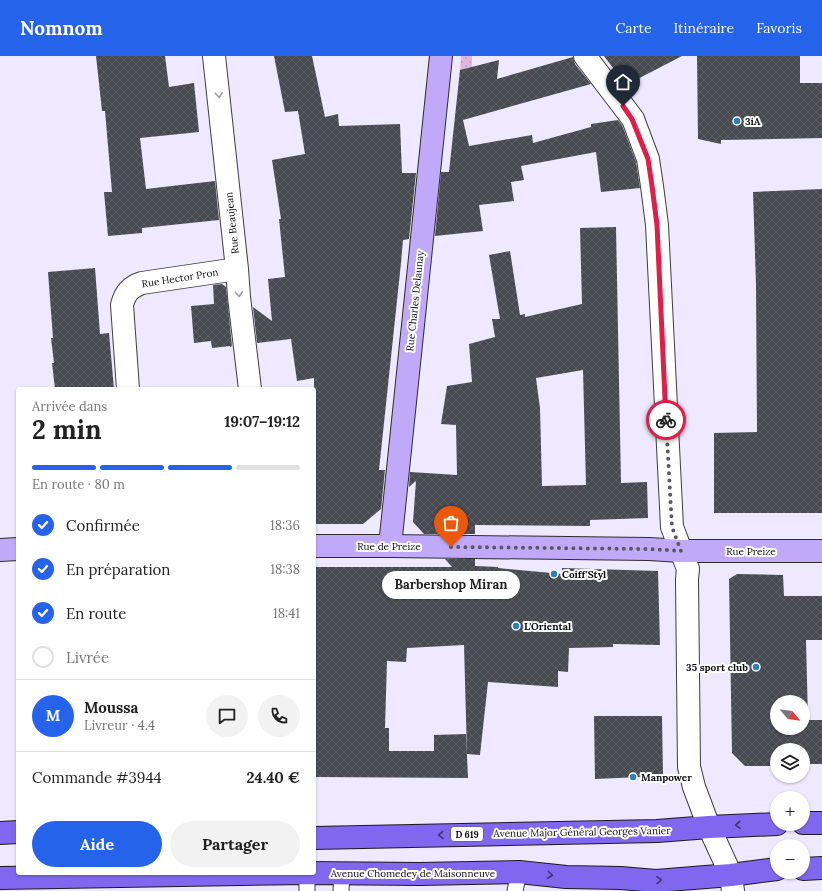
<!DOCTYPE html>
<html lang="fr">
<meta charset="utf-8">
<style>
:root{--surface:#fff;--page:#f2f2f2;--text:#222;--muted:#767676;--line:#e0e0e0;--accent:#2563eb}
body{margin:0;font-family:Lora,serif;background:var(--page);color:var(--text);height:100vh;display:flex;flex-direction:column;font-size:15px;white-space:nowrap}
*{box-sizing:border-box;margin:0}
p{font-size:13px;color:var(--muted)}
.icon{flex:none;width:22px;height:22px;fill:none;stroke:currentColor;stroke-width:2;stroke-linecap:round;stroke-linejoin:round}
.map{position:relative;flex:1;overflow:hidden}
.drawer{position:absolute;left:16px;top:331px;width:300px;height:488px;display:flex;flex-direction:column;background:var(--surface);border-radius:4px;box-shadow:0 1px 3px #0004}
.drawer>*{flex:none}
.needle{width:26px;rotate:119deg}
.tools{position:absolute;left:770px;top:639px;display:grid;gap:8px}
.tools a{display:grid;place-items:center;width:40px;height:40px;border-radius:50%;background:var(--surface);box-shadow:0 1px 3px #0004;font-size:20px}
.pin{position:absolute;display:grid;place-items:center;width:34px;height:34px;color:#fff;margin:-41px -17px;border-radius:50% 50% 50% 0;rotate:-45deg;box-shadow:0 0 4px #0007}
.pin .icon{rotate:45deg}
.courier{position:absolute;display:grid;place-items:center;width:40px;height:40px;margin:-20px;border:3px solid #e11d48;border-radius:50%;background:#fff;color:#222;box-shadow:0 1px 5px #0007}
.bubble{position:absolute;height:28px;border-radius:14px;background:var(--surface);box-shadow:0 1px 3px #0004;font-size:13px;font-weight:800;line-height:28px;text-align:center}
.summary em{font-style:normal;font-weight:800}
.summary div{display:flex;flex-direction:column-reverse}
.summary{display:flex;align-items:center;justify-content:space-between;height:68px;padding:0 16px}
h1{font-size:26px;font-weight:800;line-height:30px}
.bar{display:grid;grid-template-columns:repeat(4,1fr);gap:6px 4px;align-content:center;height:48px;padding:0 16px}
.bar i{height:5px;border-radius:3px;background:var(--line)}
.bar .selected{background:var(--accent)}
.bar p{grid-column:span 4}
.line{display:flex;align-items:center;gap:10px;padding:0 16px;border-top:1px solid var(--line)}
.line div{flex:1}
.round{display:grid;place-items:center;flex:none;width:42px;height:42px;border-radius:21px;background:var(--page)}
ol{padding:0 16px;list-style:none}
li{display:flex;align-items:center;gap:12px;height:44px}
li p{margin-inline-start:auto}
li .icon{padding:4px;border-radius:50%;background:var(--accent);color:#fff;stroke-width:4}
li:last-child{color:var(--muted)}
li i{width:22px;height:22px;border:2px solid var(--line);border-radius:50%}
.action{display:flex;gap:8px;margin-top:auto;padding:8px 16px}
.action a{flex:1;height:46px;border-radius:24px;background:var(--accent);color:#fff;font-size:16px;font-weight:800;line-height:46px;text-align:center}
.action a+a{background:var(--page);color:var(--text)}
header{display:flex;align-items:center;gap:24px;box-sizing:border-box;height:56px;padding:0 20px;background:var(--accent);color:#fff}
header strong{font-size:19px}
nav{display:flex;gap:22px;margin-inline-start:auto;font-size:14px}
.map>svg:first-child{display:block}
.green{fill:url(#green-dots)}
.building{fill:url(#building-cross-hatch);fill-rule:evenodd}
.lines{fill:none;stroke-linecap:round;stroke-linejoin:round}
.lane-casing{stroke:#3d3d3d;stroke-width:17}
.street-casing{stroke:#3d3d3d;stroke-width:24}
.secondary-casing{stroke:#2c2c2c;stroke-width:24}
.primary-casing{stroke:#1b1b1b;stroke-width:24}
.lane{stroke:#fff;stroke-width:15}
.street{stroke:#fff;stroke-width:22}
.secondary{stroke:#c1a9f9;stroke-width:22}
.primary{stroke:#7f68ef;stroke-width:22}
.oneway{stroke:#9d9d9d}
.oneway2{stroke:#3f3471}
.done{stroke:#5a585f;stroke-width:4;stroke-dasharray:0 7.2}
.route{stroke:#e11d48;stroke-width:5}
.poi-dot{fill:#2d80b0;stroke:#fff;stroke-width:1.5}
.labels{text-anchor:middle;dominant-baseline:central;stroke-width:4;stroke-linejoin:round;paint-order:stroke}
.shield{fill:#fff;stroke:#545454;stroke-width:1}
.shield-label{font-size:9px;font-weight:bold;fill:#0a0a0a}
.poi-label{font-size:10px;font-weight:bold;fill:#0a0a0a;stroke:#fff;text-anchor:start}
.street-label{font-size:10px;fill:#0a0a0a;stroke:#fff}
</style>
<header>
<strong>Nomnom</strong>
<nav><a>Carte</a><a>Itinéraire</a><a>Favoris</a></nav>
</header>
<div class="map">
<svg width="822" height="835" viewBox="0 0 822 835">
<defs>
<pattern id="green-dots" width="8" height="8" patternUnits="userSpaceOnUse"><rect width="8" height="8" fill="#e0b6e5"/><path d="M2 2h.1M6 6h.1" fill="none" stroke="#bf9bc3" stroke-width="1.8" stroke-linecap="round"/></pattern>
<pattern id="building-cross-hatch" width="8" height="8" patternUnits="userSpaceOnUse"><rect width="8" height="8" fill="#484a52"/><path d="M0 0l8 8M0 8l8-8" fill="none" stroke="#5e6066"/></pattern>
</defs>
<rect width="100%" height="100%" fill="#eee9fe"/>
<path class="green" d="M461,0H472V11L460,15Z"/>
<path class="building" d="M96,0H165L169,31L194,27L199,76L140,82L146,133L215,125L219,164L142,172V177L108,180L104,136H112L105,55H102Z
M274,0H312L325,61L338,58L339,70L400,68L402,117H416L409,183L403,184L401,207L379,414H385L381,453L363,468H314V322L297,325L291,283L257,287L253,251L272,265L268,223L285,221L279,163H281L272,104L305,98L298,55L285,56Z
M604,0H682L626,29Z
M697,0H800V27H822V82L721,84V88L698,83Z
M573,1L575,8L591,28L463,64L469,90L532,79L533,87L591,71V68L618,64L622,69L636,106L640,132L601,136L596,96L521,110L524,124L511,126L514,145L479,149L483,175L435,180L441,116H449L460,14L499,4L497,23Z
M822,133V457H714V377L757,376L756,229L753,136Z
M616,171L621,427L647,426L648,462L590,464V470L475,469V478H424L413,466L416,425L409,431L410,416L457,419L456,369L441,368L447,330L472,326L469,288L495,281L492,263H500L489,199L510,195L520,259L525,258V261L582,248L580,172ZM583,314L586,429L542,430L540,352L536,322Z
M95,212L100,278L109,277L114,333H55L52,307H54L51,282H53L48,216Z
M222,228L226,231L232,290L230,291V290L212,292L211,285L194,287L191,250L214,248L213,229Z
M445,503H475V510L498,511V512L562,518V512L658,515L660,589L613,588V591L569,592L568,616L558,615V631L488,626L480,699L467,698L464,589L407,592L406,606L387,605L385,672H389V695H434V679L466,678L468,722L314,721V511H452Z
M737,518L783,519L784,540H822V584H806L808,664H822V708H803V694H777V710H745L732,697L729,523ZM777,646H803V672H777Z
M594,660H662L663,720L595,723Z"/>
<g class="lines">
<defs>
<path id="lane" d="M307,835V817
M341,835L342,818
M515,835L519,816"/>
<path id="street" d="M214,0L237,213L239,241L250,333
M585,0L633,63L648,103L652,130L657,169L672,471L688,513L687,523L689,711L694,731L709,771L731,819L733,835
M128,333L122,249C125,237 130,231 142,227L237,213"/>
<path id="secondary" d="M314,490H390L649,493L681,495H822
M390,490L441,0
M0,494L18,493"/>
<path id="primary" d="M803,767H822
M0,777L18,776
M314,782L657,775L709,771L777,768
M803,813L822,812
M0,822L307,817L420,818L519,816L566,821L621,822L656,825L731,819L777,813"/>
</defs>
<use href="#lane" class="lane-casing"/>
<use href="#street" class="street-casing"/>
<use href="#secondary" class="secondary-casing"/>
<use href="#primary" class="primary-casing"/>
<use href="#lane" class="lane"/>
<use href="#street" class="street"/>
<use href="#secondary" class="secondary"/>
<use href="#primary" class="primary"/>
</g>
<defs><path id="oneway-chevron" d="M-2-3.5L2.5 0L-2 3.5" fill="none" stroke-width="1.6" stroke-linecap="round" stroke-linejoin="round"/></defs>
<g class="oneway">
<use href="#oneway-chevron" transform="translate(219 39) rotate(84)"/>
<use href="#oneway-chevron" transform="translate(239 238) rotate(86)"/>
</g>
<g class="oneway2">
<use href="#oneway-chevron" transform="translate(738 769) rotate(177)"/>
<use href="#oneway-chevron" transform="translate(441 779) rotate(179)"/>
<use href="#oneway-chevron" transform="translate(550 819) rotate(6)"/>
<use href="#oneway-chevron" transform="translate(659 824) rotate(-2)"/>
</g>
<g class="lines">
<path class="done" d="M451,491L649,493L681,495L672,471L666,364"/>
<path class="route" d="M623,50L632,63L648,103L652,130L657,169L666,364"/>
</g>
<g class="poi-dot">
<circle cx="737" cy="65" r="4"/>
<circle cx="554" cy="518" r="4"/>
<circle cx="516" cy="570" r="4"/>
<circle cx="756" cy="611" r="4"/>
<circle cx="633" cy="721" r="4"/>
</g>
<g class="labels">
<rect class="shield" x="451" y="771" width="32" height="14" rx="3"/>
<g class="shield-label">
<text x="467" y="778">D 619</text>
</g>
<g class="poi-label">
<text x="745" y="65">3iA</text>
<text x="562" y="518">Coiff'Styl</text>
<text x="524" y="570">L'Oriental</text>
<text x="748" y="611" text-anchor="end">35 sport club</text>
<text x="641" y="721">Manpower</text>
</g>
<g class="street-label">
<text transform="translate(232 167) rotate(-96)">Rue Beaujean</text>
<text transform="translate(180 222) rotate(-9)">Rue Hector Pron</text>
<text transform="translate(415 245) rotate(-84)">Rue Charles Delaunay</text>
<text x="389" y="490">Rue de Preize</text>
<text x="751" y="495">Rue Preize</text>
<text transform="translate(582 776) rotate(-1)">Avenue Major Général Georges Vanier</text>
<text x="413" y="817">Avenue Chomedey de Maisonneuve</text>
</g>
</g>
</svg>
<div class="tools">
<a><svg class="needle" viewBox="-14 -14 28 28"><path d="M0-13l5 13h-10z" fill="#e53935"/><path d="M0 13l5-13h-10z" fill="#767676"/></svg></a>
<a><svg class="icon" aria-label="layers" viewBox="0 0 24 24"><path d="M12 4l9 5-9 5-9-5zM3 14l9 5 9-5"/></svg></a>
<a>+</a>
<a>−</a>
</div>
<div class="pin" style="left:451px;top:491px;background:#ea580c"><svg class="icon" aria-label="bag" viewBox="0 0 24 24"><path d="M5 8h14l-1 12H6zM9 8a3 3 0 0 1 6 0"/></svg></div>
<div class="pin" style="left:623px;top:50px;background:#1f2937"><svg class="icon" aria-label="home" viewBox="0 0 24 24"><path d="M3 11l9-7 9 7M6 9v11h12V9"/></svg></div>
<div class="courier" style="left:666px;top:364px"><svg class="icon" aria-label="bike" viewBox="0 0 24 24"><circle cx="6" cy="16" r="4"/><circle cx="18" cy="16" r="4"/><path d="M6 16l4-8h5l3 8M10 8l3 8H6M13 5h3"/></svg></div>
<div class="bubble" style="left:382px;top:515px;width:138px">Barbershop Miran</div>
<section class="drawer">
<div class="summary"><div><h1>2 min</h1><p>Arrivée dans</p></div><em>19:07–19:12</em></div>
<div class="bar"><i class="selected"></i><i class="selected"></i><i class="selected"></i><i></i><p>En route · 80 m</p></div>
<ol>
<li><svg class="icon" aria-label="check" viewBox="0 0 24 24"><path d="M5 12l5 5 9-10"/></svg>Confirmée<p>18:36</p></li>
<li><svg class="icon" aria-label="check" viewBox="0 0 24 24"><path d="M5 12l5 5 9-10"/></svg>En préparation<p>18:38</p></li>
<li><svg class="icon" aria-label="check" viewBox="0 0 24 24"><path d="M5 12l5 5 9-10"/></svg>En route<p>18:41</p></li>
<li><i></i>Livrée</li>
</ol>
<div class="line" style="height:72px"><b class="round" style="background:var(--accent);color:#fff">M</b><div><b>Moussa</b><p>Livreur · 4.4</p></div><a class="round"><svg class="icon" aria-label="chat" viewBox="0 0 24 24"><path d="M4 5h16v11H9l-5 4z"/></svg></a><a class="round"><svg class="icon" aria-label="phone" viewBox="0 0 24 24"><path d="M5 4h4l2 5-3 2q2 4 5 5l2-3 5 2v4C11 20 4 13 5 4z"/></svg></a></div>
<div class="line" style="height:52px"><div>Commande #3944</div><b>24.40 €</b></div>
<div class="action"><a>Aide</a><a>Partager</a></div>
</section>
</div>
